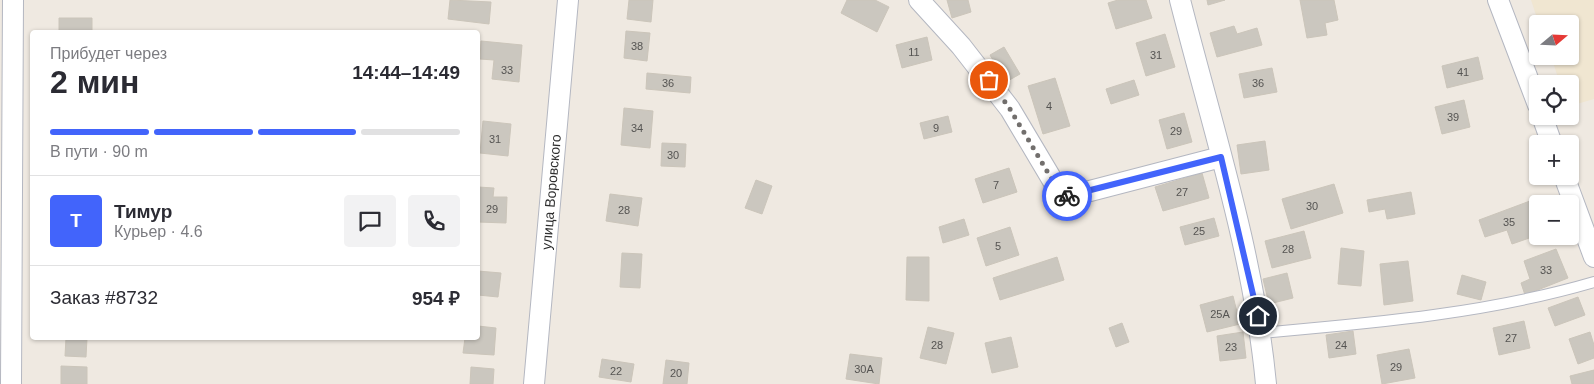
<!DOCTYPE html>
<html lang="ru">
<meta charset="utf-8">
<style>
:root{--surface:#fff;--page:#f2f2f3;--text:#2b2b33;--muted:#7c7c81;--line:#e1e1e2;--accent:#4264fb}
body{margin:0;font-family:Helvetica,sans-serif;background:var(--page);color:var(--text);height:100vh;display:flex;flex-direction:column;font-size:19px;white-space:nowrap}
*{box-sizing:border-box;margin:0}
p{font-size:16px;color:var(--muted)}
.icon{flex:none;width:28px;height:28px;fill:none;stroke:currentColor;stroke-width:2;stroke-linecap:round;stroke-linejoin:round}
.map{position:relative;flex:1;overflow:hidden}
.side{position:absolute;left:30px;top:30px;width:450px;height:310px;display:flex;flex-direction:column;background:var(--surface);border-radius:5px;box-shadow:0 1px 4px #0004}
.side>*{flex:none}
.needle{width:32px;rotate:71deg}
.buttons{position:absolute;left:1529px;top:15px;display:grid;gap:10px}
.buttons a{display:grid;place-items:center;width:50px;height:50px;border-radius:5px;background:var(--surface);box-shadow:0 1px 4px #0004;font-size:25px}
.pin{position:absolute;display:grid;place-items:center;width:42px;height:42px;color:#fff;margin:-21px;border:2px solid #fff;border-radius:50%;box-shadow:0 1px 5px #0007}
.courier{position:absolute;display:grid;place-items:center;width:50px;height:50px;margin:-25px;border:4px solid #4264fb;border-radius:50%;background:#fff;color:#222;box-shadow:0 1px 6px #0007}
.headline em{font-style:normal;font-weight:600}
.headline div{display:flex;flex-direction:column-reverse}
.headline{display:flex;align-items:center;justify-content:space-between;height:85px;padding:0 20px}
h1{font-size:32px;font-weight:600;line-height:38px}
.bar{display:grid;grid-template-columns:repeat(4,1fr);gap:8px 5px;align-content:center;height:60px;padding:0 20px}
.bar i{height:6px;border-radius:4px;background:var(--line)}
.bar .current{background:var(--accent)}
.bar p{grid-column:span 4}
.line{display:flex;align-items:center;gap:12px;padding:0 20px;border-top:1px solid var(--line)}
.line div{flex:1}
.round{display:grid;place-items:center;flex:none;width:52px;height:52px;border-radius:5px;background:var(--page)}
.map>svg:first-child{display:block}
.education{fill:#f0e6d1}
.building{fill:#cbc7bf;stroke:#cbc5ba}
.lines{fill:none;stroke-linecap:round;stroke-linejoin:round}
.lane-casing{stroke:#b4b7c1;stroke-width:12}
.street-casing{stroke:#b4b7c1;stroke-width:22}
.lane{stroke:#fff;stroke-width:10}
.street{stroke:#fff;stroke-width:20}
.done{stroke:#726f6d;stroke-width:5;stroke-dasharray:0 9}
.route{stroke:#4264fb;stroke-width:6}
.labels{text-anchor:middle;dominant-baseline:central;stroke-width:4;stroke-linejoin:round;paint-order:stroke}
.number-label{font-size:11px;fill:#555452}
.street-label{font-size:14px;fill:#2e2e2e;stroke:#fff}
</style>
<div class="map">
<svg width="1594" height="384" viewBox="0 0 1594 384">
<rect width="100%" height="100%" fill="#efe9e1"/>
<path class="education" d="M1531,0H1594V99L1570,106V84H1560L1551,56H1570V24H1539Z"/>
<path class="building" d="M450,0L491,2L489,24L448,19Z
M629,0H653L651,22L627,19Z
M847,0H875L889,7L877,32L841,13Z
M947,0H968L971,12L952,18Z
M1118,0H1146L1152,18L1116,29L1108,3Z
M1207,0H1225L1208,5Z
M1300,0H1334L1338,20L1325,23L1327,35L1307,38Z
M59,18H92V32H59Z
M1234,26L1237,34L1257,28L1262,45L1217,57L1210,33Z
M626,31L650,33L647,61L624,58Z
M1165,34L1175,67L1146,76L1136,43Z
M927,37L932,60L902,68L896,45Z
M481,41L522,45L519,82L492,79L494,60L480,59Z
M1004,47L1020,74L1006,82L990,55Z
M1478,57L1483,79L1447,88L1442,66Z
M1272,68L1277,92L1244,98L1239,74Z
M647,73L691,77L690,93L646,89Z
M1055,78L1070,126L1043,134L1028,86Z
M1134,80L1139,95L1111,104L1106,89Z
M1464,100L1470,127L1442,134L1435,107Z
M624,108L653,111L650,148L621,145Z
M1184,113L1192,142L1167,149L1159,120Z
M948,116L952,132L924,139L920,123Z
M483,121L511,124L508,156L480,153Z
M1265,141L1269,170L1241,174L1237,145Z
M662,143L686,144L685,167L661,166Z
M1009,168L1017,192L983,203L975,179Z
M1202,173L1209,198L1163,211L1155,187Z
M756,180L772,186L762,214L745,208Z
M1334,184L1343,213L1291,229L1282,199Z
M478,187L494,188L493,197H507L506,223L478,222Z
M1411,192L1415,214L1387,219L1385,209L1369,212L1367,200Z
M610,194L642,198L638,226L606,221Z
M1538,198L1540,204H1538V225L1535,226L1538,235L1512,244L1507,230L1485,237L1479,220Z
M1214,218L1219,236L1185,245L1180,227Z
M964,219L969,235L943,243L939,227Z
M1010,227L1019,255L986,266L977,238Z
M1304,231L1311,258L1272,268L1265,241Z
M1341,248L1364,251L1361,286L1338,284Z
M1556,249L1568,278L1525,295L1521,283L1530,279L1524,261Z
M622,253L642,254L640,288L620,287Z
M907,257H929V301L906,300Z
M1057,257L1064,280L1000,300L993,278Z
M1408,261L1413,301L1384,305L1380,264Z
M478,271L501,273L498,297L478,295Z
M1287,273L1293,298L1269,304L1263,279Z
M1462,275L1486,282L1481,300L1457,294Z
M1233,296L1240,324L1207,332L1200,305Z
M1578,297L1585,315L1555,326L1548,308Z
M1524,321L1530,348L1499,355L1493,328Z
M1122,323L1129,342L1116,347L1109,328Z
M478,326L496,328L494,355L463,353L465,338H478Z
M928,327L954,333L946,364L920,358Z
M1353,331L1356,354L1329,358L1326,335Z
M1243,332L1246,358L1220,361L1217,336Z
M1590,332L1594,345V358L1578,364L1569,339Z
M1011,337L1018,367L992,373L985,343Z
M66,338H87L86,357L65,356Z
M1409,349L1415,378L1382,384L1377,355Z
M850,354L882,358L879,384L846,379Z
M602,359L634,364L631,382L599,377Z
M666,360L689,363L687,384H663Z
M61,366L87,367V384H61Z
M471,367L494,369L493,384H470Z
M1594,370V384H1572L1570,376Z"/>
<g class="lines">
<defs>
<path id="lane" d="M1260,333C1372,323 1485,314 1594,282"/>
<path id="street" d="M919,0L961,46L1010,109L1063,198L1221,157
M1180,0C1212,126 1254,255 1266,384
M1498,0L1538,105
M1542,116L1552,144
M1564,176L1594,257
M11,384L13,0
M534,384L568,0"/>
</defs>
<use href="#lane" class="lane-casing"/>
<use href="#street" class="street-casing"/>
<use href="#lane" class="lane"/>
<use href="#street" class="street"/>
</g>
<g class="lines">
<path class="done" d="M989,80L1010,109L1063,198L1067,196"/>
<path class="route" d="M1067,196L1221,157L1258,316"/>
</g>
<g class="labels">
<g class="number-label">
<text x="637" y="46">38</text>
<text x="914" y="52">11</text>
<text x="1156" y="55">31</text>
<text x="507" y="70">33</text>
<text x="1463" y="72">41</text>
<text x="668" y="83">36</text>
<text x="1258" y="83">36</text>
<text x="1049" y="106">4</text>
<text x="1453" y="117">39</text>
<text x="637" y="128">34</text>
<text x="936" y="128">9</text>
<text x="1176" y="131">29</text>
<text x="495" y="139">31</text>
<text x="673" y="155">30</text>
<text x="996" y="185">7</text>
<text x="1182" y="192">27</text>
<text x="1312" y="206">30</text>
<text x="492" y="209">29</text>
<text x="624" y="210">28</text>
<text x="1509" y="222">35</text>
<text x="1199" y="231">25</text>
<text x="998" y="246">5</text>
<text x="1288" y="249">28</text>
<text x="1546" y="270">33</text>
<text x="1220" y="314">25А</text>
<text x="1511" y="338">27</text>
<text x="937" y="345">28</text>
<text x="1341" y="345">24</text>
<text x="1231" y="347">23</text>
<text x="1396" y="367">29</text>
<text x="864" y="369">30А</text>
<text x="616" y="371">22</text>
<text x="676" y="373">20</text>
</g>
<g class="street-label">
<text transform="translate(551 192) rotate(-85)">улица Воровского</text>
</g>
</g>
</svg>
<div class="buttons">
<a><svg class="needle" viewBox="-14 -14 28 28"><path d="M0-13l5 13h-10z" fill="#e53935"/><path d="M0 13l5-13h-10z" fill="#7c7c81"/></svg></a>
<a><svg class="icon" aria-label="locate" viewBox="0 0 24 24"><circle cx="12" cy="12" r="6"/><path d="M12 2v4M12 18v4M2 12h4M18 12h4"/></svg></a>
<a>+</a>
<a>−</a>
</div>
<div class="pin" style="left:989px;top:80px;background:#ea580c"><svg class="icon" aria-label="bag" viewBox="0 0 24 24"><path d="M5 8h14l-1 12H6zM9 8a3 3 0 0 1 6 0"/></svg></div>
<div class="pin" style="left:1258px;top:316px;background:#1f2937"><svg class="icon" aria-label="home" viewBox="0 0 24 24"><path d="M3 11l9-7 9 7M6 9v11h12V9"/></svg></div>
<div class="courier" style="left:1067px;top:196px"><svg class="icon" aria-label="bike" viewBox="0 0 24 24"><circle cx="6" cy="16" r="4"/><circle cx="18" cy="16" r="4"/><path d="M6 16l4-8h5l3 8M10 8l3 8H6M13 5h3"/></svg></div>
<section class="side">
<div class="headline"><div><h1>2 мин</h1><p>Прибудет через</p></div><em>14:44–14:49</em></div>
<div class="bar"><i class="current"></i><i class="current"></i><i class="current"></i><i></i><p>В пути · 90 m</p></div>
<div class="line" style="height:90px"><b class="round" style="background:var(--accent);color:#fff">Т</b><div><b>Тимур</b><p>Курьер · 4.6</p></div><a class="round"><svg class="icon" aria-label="chat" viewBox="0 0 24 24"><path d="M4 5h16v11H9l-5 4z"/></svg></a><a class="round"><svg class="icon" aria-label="phone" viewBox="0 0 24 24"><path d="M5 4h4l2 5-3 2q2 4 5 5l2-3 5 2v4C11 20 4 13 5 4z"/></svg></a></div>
<div class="line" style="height:65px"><div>Заказ #8732</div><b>954 ₽</b></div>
</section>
</div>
